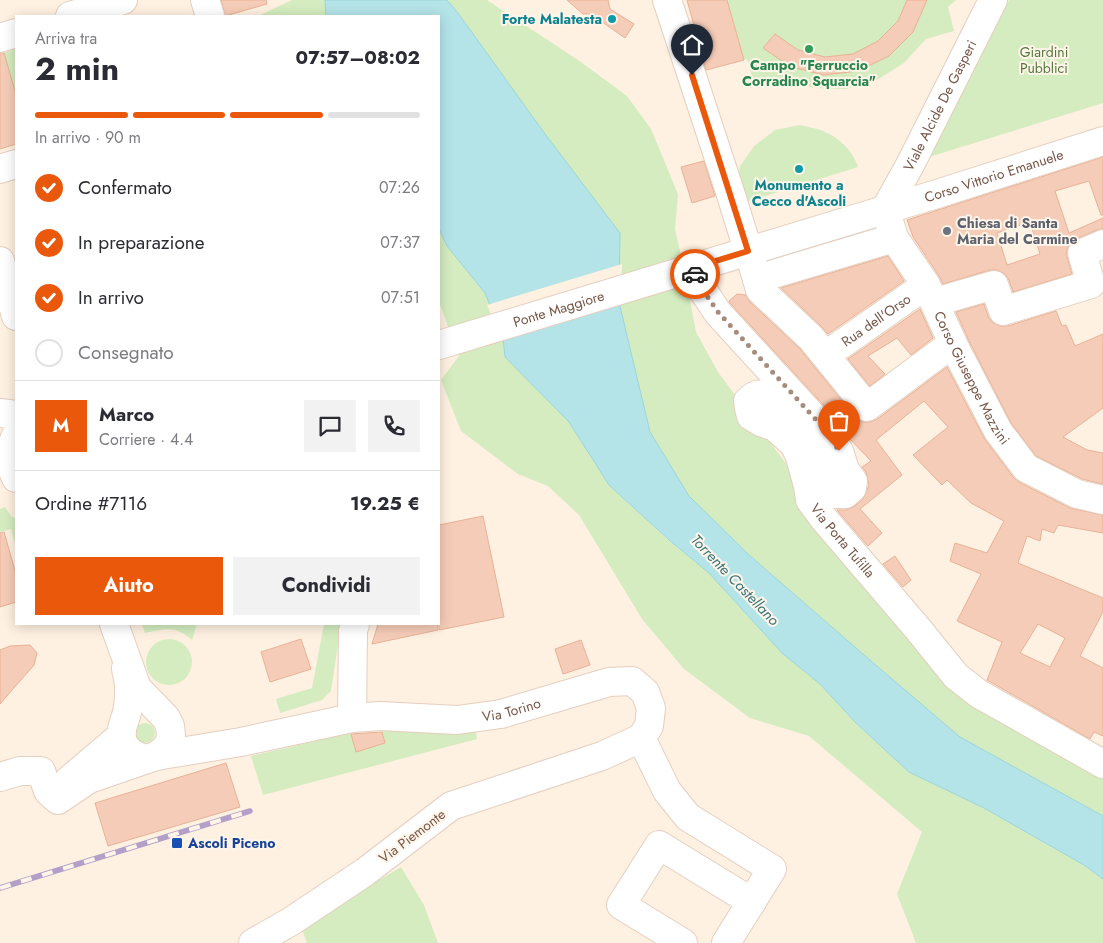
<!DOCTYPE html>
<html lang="it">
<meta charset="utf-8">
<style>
:root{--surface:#fff;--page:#f2f2f3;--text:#2b2b33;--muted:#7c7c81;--line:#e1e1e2;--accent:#ea580c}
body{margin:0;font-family:Jost,sans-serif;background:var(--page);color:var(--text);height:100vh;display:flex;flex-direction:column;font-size:19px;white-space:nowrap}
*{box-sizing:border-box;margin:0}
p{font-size:16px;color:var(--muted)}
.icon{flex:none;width:28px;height:28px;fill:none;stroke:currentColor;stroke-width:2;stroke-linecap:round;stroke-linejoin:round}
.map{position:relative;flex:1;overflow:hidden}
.side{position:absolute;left:15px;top:15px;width:425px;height:610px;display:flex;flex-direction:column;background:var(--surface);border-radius:0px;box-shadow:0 2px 12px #0003}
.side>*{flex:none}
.pin{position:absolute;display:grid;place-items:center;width:42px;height:42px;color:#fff;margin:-51px -21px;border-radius:50% 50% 50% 0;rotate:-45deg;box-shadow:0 0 5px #0007}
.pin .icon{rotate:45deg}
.courier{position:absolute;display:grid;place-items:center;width:50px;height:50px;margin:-25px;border:4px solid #ea580c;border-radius:50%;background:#fff;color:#222;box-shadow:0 1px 6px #0007}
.summary em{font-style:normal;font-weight:700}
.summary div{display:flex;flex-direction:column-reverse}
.summary{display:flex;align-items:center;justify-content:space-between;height:85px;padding:0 20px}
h1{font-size:32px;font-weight:700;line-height:38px}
.bar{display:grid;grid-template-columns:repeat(4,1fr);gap:8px 5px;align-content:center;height:60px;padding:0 20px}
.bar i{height:6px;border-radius:4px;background:var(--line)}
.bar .current{background:var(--accent)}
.bar p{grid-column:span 4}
.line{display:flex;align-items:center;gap:12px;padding:0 20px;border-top:1px solid var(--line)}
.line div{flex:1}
.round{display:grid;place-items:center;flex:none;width:52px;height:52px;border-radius:0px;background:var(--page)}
ol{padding:0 20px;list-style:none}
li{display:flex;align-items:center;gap:15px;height:55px}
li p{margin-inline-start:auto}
li .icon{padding:5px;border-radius:50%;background:var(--accent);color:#fff;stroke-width:4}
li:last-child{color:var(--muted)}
li i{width:28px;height:28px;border:2px solid var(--line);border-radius:50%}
.cta{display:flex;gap:10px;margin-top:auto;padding:10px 20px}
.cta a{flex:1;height:58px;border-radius:0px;background:var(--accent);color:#fff;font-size:20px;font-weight:700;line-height:58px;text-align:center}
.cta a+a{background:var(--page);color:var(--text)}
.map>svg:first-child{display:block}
.green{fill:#d4ecbf}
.water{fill:#b4e4e8;stroke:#9ad5db}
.pier{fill:#fef1e1}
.building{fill:#f5ccb7;stroke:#e9b196;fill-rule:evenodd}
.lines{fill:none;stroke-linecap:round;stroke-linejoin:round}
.minor-casing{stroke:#e5cebf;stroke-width:30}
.minor{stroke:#fff;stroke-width:28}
.rail-casing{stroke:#b39fc8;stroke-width:5.5}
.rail{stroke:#fff5e9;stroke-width:4;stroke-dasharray:11;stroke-linecap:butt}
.done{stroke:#a68c7c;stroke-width:5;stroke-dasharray:0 9}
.route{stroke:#ea580c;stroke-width:6}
.culture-dot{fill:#0f9aa8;stroke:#fff5e9;stroke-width:2}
.leisure-dot{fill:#2e9e5b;stroke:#fff5e9;stroke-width:2}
.worship-dot{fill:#6b7280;stroke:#fff5e9;stroke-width:2}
.transit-dot{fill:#1a4fb4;stroke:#fff5e9;stroke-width:2}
.labels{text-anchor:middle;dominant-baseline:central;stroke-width:4;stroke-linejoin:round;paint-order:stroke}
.culture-label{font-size:14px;font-weight:bold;fill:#0d838f;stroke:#fff5e9;text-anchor:end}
.park-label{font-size:14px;fill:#51783b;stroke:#fff5e9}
.leisure-label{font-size:14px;font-weight:bold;fill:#27864d;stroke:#fff5e9}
.street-label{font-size:14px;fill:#775546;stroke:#fff5e9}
.worship-label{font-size:14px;font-weight:bold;fill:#5b616d;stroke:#fff5e9;text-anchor:start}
.transit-label{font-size:14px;font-weight:bold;fill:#164399;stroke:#fff5e9;text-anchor:start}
.water-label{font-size:15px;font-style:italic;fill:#39767e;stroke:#fff5e9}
</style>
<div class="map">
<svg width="1103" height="943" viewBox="0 0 1103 943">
<rect width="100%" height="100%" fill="#fef1e1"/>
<path class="green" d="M292,0H325L326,16H258Z
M447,0H487L581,62L627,96L651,129L678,194L675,229L685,274L696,332L718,372L796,477L967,699L1103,759V816L960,737L864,655L748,554L689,496L650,432L619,302L544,134L458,13Z
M687,0H956L948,7L954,31L926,39L904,63L877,80L846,89L814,88L784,79L755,87L747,59L706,70Z
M1009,0H1103V103L929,157Z
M16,49V94L5,56L0,54Z
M800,125C807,127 816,128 823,131C840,138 853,151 858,167L743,203L738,180L740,166L754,146L775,130Z
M439,229L447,246L485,293L503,338L505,357L569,422L609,485L668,540L709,573L782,653L820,684L856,723L909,772L984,808L1084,865L1103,879V943H916L897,894L922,832L809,736L750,718L684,669L642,619L579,515L548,486L518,474L461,431L441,380L459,356L439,302Z
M5,507L11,516L16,519V547L11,529L0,532V509Z
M142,624H197L192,640C174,625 166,629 145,633Z
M324,624H341L331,691L322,700L280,713L276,699L312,688Z
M146 662a23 23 0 1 1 46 0a23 23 0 1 1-46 0Z
M135 733a10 10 0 1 1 20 0a10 10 0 1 1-20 0Z
M380,724L475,728L477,739L263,795L251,756L351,733L357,751L385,743Z
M401,867L424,905L438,943H307L301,927Z"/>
<path class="water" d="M325,0H447L458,13L545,134L620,233L619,302L650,432L689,496L748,554L864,655L960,737L1103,816V879L1084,865L984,808L909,772L856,723L820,684L782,653L709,573L669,540L609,485L569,422L505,357L503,338L485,293L447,246L439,229V16H326Z"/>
<path class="pier" d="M622,264L621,301L501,338L487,305Z"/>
<path class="building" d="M221,0H266L267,4L225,16Z
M567,0H608L610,9L634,24L625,38L591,14H583Z
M687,0H727L744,60L706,70Z
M907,0H927L913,32L889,56L858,71L824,75L791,67L763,48L775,34L798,50L825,57L853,54L878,41L898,21Z
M0,53H4L16,94V144L0,149Z
M1103,157V215H1101L1089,181L1055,191L1069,233L1103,218V229L1097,230L1076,239L1070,244L1067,249V257L1072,274L1013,292L1009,280L1005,274L997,270H990L943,284L939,276L913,237L907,220ZM1030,222L1040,254L1007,265L997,233Z
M704,161L715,196L692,203L681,167Z
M888,256L904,281L828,334L822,327L781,288Z
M737,294L746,295L749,301L800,349L855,417L862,422H869L876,420L947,367L984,438L1014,478L1019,482L1070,508L1103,515V533L1058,525L1054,533L1042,529L1040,541L1027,536L1018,563L1103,598V612L1080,656L1103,668V736L1094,732L1090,739L987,680L1002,642L957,621L981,574L950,561L955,543L987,553L1004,521L971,503L947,480L942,485L913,455L948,427L924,401L876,440L902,475L860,509L882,533L868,546L837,510H846L855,506L863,499L869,485L866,472L862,467L871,461L849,438L840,423L730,303L729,301ZM1038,624L1065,638L1050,667L1020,653Z
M984,304L988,316L992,322L1000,326H1008L1056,311L1062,326L1066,325L1075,346L1103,334V408L1063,437L1087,450L1103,453V484L1082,479L1036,456L1011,423L970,343L956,312Z
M920,309L933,338L911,355L897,338L868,356L885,374L870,386L848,359Z
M483,516L504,617L439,630V525Z
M4,532L16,574V602L0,607V533Z
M895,556L911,580L903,587L883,564Z
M378,624H437L438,630L372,644Z
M301,639L311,669L270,682L261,652Z
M581,640L590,665L563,674L555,649Z
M30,645L37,653L34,665L0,704V650L10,646Z
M382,732L385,743L356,752L351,734Z
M226,763L240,807L108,846L95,803Z"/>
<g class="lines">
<defs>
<g id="minor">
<path d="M205,0L210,16"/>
<path d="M667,0L731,195L757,279L894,238"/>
<path d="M70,16L123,0"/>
<path d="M0,38L16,33"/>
<path d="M0,169L16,164"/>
<path id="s1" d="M885,210L911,163L993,0"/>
<path id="s2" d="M889,221L894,238L926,285L956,350L998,431L1026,468L1077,494L1103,500"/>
<path d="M0,261L16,316"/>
<path id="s3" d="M693,268L698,283L718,313L828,433L839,451L845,470L853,481L852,488L845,494H836L829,488L825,478L822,462L816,448L769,395C760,393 755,394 748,401L749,408L751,416L761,422L775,427L794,444L800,457L808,486L810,500L824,519L918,629L956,676L979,694L1103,764"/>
<path d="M757,279L760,290L811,338L867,407L949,346L956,350"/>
<path d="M935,302L994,285L1003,311L1091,284L1082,253L1103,244"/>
<path id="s4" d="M439,345L937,194L1103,141"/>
<path id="s5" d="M826,355L926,285"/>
<path d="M0,413L16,415"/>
<path d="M16,435C9,450 9,464 16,478"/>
<path d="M114,624L137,688L166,718L170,726L171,735L169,744L163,751L156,756"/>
<path d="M126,668C127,676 130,684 129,692C129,700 128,711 125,719C124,723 122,726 122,730C119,747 132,756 147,759"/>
<path d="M352,718L353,631L355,624"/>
<path d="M641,738L667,791L688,817L772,869L726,943"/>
<path id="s6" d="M0,777L20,771H41L48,791L58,800L89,779L156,756L241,742L352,718L380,716L457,720L501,714L609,682L632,681L645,692L651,708L649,726L641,738L602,756L451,806L365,872L290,922L253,943"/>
<path d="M69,780L121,736"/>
<path d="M683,943L621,905L659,845L752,902"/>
</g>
</defs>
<use href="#minor" class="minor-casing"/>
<use href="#minor" class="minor"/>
<defs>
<path id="rail" d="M0,888L250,811"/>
</defs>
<use href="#rail" class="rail-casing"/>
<use href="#rail" class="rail"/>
</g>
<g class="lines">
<path class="done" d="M695,274L698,283L718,312L828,433L839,451"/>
<path class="route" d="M692,75L748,251L693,268L695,274"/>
</g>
<g class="culture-dot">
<circle cx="612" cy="19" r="5"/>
<circle cx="799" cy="169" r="5"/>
</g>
<circle class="leisure-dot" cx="809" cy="49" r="5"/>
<circle class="worship-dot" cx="947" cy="231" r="5"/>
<rect class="transit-dot" x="171" y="837" width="12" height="12" rx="2.5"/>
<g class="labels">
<g class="culture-label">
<text x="602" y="19">Forte Malatesta</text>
<text x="799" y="185" text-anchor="middle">Monumento a<tspan x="799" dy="16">Cecco d'Ascoli</tspan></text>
</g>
<g class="park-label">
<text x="1044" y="52">Giardini<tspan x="1044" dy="16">Pubblici</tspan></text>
</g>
<g class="leisure-label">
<text x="809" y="65">Campo "Ferruccio<tspan x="809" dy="16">Corradino Squarcia"</tspan></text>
</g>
<g class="street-label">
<text stroke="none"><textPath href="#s1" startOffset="118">Viale Alcide De Gasperi</textPath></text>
<text stroke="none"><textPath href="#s4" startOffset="580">Corso Vittorio Emanuele</textPath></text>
<text stroke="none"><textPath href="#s4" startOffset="125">Ponte Maggiore</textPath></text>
<text stroke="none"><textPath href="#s5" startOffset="61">Rua dell'Orso</textPath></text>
<text stroke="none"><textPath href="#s2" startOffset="178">Corso Giuseppe Mazzini</textPath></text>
<text stroke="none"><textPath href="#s3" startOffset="618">Via Porta Tufilla</textPath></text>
<text stroke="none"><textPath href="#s6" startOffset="545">Via Torino</textPath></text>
<text transform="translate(412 836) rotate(-37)">Via Piemonte</text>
</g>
<g class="worship-label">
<text x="957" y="223">Chiesa di Santa<tspan x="957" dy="16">Maria del Carmine</tspan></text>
</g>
<g class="transit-label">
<text x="188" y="843">Ascoli Piceno</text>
</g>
<g class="water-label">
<text transform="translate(735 580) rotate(46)">Torrente Castellano</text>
</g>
</g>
</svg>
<div class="pin" style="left:839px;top:451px;background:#ea580c"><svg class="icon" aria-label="bag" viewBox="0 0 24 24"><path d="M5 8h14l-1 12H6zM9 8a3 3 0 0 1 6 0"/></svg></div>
<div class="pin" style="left:692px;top:75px;background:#1f2937"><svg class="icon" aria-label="home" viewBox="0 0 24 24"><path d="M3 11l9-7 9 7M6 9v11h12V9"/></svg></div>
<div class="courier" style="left:695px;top:274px"><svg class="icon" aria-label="car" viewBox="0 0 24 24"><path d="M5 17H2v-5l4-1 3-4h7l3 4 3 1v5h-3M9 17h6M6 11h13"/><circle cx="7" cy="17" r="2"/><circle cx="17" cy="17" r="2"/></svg></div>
<section class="side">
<div class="summary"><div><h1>2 min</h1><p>Arriva tra</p></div><em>07:57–08:02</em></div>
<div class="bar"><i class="current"></i><i class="current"></i><i class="current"></i><i></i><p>In arrivo · 90 m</p></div>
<ol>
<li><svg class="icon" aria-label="check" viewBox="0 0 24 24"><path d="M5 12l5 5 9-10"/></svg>Confermato<p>07:26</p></li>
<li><svg class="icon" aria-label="check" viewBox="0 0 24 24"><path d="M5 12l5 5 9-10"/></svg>In preparazione<p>07:37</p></li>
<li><svg class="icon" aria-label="check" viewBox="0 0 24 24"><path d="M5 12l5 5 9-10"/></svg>In arrivo<p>07:51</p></li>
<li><i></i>Consegnato</li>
</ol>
<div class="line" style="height:90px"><b class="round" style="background:var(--accent);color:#fff">M</b><div><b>Marco</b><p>Corriere · 4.4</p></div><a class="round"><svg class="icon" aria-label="chat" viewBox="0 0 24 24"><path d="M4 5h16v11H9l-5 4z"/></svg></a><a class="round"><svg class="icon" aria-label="phone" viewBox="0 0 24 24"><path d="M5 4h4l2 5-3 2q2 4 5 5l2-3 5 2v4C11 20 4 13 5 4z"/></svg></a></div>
<div class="line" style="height:65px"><div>Ordine #7116</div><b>19.25 €</b></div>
<div class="cta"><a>Aiuto</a><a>Condividi</a></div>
</section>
</div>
